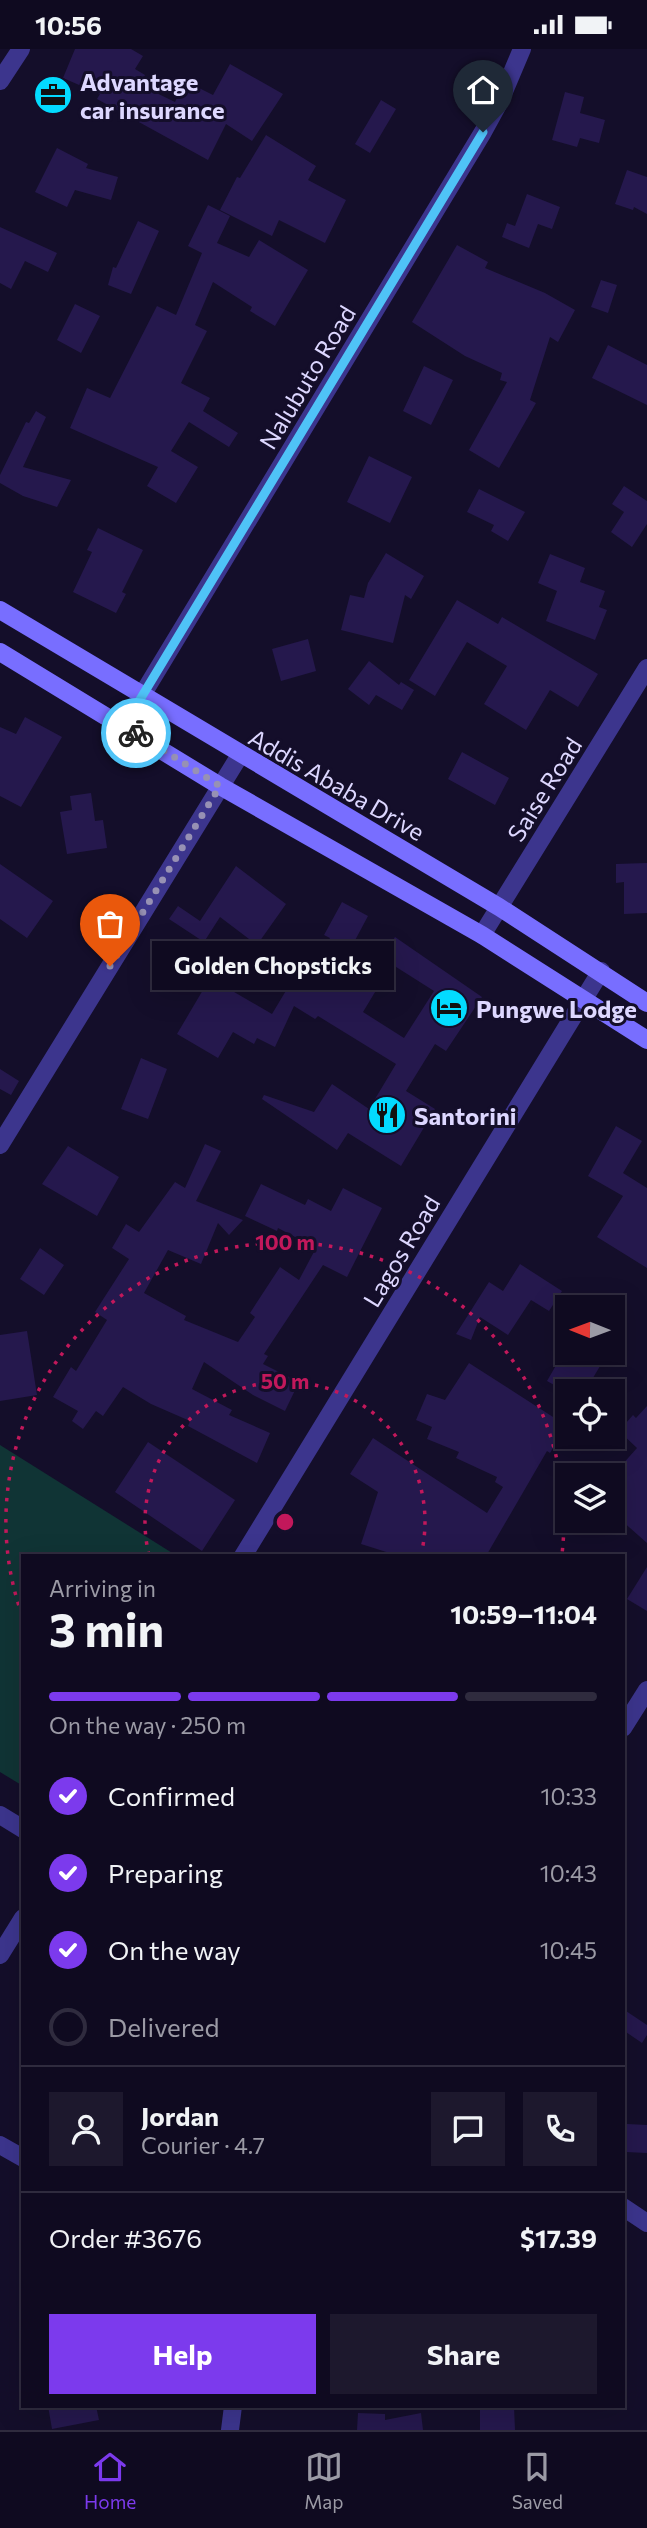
<!DOCTYPE html>
<meta charset="utf-8">
<style>
:root{--surface:#0f0a20;--page:#1d182d;--text:#f1f3f6;--muted:#9b9aa5;--line:#2f2b3e;--accent:#7c3aed}
body{margin:0;font-family:Commissioner,sans-serif;background:var(--page);color:var(--text);height:100vh;display:flex;flex-direction:column;font-size:26px;white-space:nowrap}
*{box-sizing:border-box;margin:0}
p{font-size:23px;color:var(--muted)}
.icon{flex:none;width:38px;height:38px;fill:none;stroke:currentColor;stroke-width:2;stroke-linecap:round;stroke-linejoin:round}
.map{position:relative;flex:1;overflow:hidden}
.drawer{position:absolute;left:21px;top:1505px;width:604px;height:854px;display:flex;flex-direction:column;background:var(--surface);border-radius:0px;box-shadow:0 7px 28px #0002,0 0 0 2px var(--line)}
.drawer>*{flex:none}
.needle{width:46px;rotate:271deg}
.controls{position:absolute;left:555px;top:1246px;display:grid;gap:14px}
.controls a{display:grid;place-items:center;width:70px;height:70px;border-radius:0px;background:var(--surface);box-shadow:0 7px 28px #0002,0 0 0 2px var(--line);font-size:35px}
.pin{position:absolute;display:grid;place-items:center;width:60px;height:60px;color:#fff;margin:-72px -30px;border-radius:50% 50% 50% 0;rotate:-45deg;box-shadow:0 0 7px #0007}
.pin .icon{rotate:45deg}
.courier{position:absolute;display:grid;place-items:center;width:70px;height:70px;margin:-35px;border:5px solid #4fc3f7;border-radius:50%;background:#fff;color:#222;box-shadow:0 2px 9px #0007}
.bubble{position:absolute;height:49px;border-radius:0px;background:var(--surface);box-shadow:0 7px 28px #0002,0 0 0 2px var(--line);font-size:23px;font-weight:700;line-height:49px;text-align:center}
.headline em{font-style:normal;font-weight:700}
.headline div{display:flex;flex-direction:column-reverse}
.headline{display:flex;align-items:center;justify-content:space-between;height:119px;padding:0 28px}
h1{font-size:46px;font-weight:700;line-height:52px}
.bar{display:grid;grid-template-columns:repeat(4,1fr);gap:10px 7px;align-content:center;height:84px;padding:0 28px}
.bar i{height:9px;border-radius:5px;background:var(--line)}
.bar .on{background:var(--accent)}
.bar p{grid-column:span 4}
.line{display:flex;align-items:center;gap:18px;padding:0 28px;border-top:2px solid var(--line)}
.line div{flex:1}
.round{display:grid;place-items:center;flex:none;width:74px;height:74px;border-radius:0px;background:var(--page)}
ol{padding:0 28px;list-style:none}
li{display:flex;align-items:center;gap:21px;height:77px}
li p{margin-inline-start:auto}
li .icon{padding:7px;border-radius:50%;background:var(--accent);color:#fff;stroke-width:4}
li:last-child{color:var(--muted)}
li i{width:38px;height:38px;border:4px solid var(--line);border-radius:50%}
.cta{display:flex;gap:14px;margin-top:auto;padding:14px 28px}
.cta a{flex:1;height:80px;border-radius:0px;background:var(--accent);color:#fff;font-size:28px;font-weight:700;line-height:80px;text-align:center}
.cta a+a{background:var(--page);color:var(--text)}
.status{display:flex;justify-content:space-between;align-items:center;height:49px;padding:0 35px;background:var(--surface);direction:ltr}
.status svg{height:19px;fill:currentColor}
.tabs{display:flex;justify-content:space-around;align-items:center;height:98px;border-top:2px solid var(--line);background:var(--surface);font-size:19px;color:var(--muted)}
.tabs a{display:grid;justify-items:center;gap:4px}
.tabs .on{color:var(--accent)}
.map>svg:first-child{display:block}
.green{fill:#103435}
.building{fill:#25184d}
.lines{fill:none;stroke-linecap:round;stroke-linejoin:round}
.minor{stroke:#3c358d;stroke-width:18}
.secondary{stroke:#786eff;stroke-width:18}
.done{stroke:#9791b4;stroke-width:7;stroke-dasharray:0 12.6}
.route{stroke:#4fc3f7;stroke-width:9}
.ring{fill:none;stroke:#c2185b;stroke-width:3.5;stroke-dasharray:3.5 7}
.labels{text-anchor:middle;dominant-baseline:central;stroke-width:6;stroke-linejoin:round;paint-order:stroke}
.poi-label{font-size:24px;font-weight:bold;fill:#ddd7ff;stroke:#140e2a;text-anchor:start}
.street-label{font-size:24px;fill:#ddd7ff;stroke:#140e2a}
.centre{fill:#c2185b;stroke:#140e2a;stroke-width:3.5}
.ring-label{font-size:21px;text-anchor:middle;font-weight:bold;fill:#c2185b;stroke:#140e2a;stroke-width:6;stroke-linejoin:round;paint-order:stroke}
</style>
<div class="status"><b>10:56</b><svg viewBox="0 0 49 12"><path d="M0 12V9h3v3zM5 12V6h3v6zM10 12V3h3v9zM15 12V0h3v12zM26 1h20v11H26zM47 4h2v5h-2z"/></svg></div>
<div class="map">
<svg width="647" height="2381" viewBox="0 0 647 2381">
<rect width="100%" height="100%" fill="#140e2a"/>
<path class="green" d="M0,1396L177,1507H23V1737L0,1723Z"/>
<path class="building" d="M75,0H131L143,7L135,20L145,26L140,36L175,53L185,32L213,46L230,15L283,45L252,92L226,75L208,111L97,50L100,45L63,29Z
M565,43L584,48L580,64L605,71L599,94L580,89L577,98L552,91Z
M381,51L396,60L370,104L355,95Z
M266,86L316,117L308,131L346,151L325,194L279,171L272,187L220,161L237,128L240,129Z
M57,99L88,115L86,119L118,128L111,151L75,141L67,158L35,143Z
M627,121L647,128V165L634,158L633,161L615,155Z
M527,145L560,158L552,180L538,175L529,199L502,188L507,174L515,177Z
M208,156L230,167L217,194L249,208L259,191L308,221L275,277L250,262L252,258L213,233L195,276L207,282L181,334L210,349L203,362L238,384L229,398L189,373L171,402L198,418L176,454L147,437L158,418L70,379L87,339L110,349L157,257L176,266L202,204L188,197Z
M138,172L159,182L131,245L108,236L113,218L116,219Z
M0,178L57,204L48,223L25,212L11,240L0,234Z
M457,196L488,213L485,219L545,244L575,261L558,293L550,288L530,351L536,354L499,419L469,401L507,333L500,331L502,324L465,307L412,273Z
M601,231L617,236L608,264L591,258Z
M75,255L100,267L81,304L57,291Z
M608,296L647,316V356L592,329Z
M424,317L453,331L431,376L403,362Z
M36,362L46,368L23,418L71,431L57,458L23,447L0,434V426L26,373L29,374Z
M369,407L412,428L390,474L347,453Z
M624,437L647,452V475L632,498L611,483L624,463L612,455Z
M479,440L525,463L508,492L491,482L494,476L467,463Z
M98,479L143,501L122,543L126,545L116,564L73,543L92,503L87,501Z
M386,504L424,527L411,550L405,546L393,594L341,581L350,546L364,549L368,534Z
M550,505L585,519L580,533L605,542L599,558L607,561L595,591L546,572L557,542L538,534Z
M457,551L498,575L502,568L598,625L578,658L550,641L526,681L484,655L507,617L467,593L435,647L409,631Z
M308,590L316,622L281,632L272,600Z
M369,612L399,636L401,633L414,641L402,661L376,646L369,656L348,640Z
M25,668L62,688L21,758L0,747V678L16,685Z
M462,703L509,729L495,756L448,730Z
M91,744L95,772L103,771L107,799L67,805L60,763L72,761L70,747Z
M647,814V864L624,865V833L616,834V815Z
M0,815L53,852L27,889L0,870Z
M236,817L286,855L257,896L220,868L204,893L169,870L178,857L200,872Z
M342,853L368,867L352,897L389,920L363,963L404,989L434,942L382,909L395,888L482,948L446,1002L435,995L406,1042L435,1060L401,1117L348,1084L337,1101L262,1050L264,1046L314,1063L332,1035L369,1060L396,1015L318,967L315,970L294,957L275,998L257,989L254,995L233,983L218,1009L177,985L210,929L272,965L296,925L304,930L330,889L324,886Z
M141,1009L167,1020L148,1070L121,1060Z
M0,1020L19,1032L11,1046L0,1040Z
M616,1077L642,1092L623,1124L647,1139V1219L597,1188L623,1147L588,1127Z
M205,1095L221,1102L196,1152L243,1171L229,1186L218,1174L201,1215L168,1201L144,1244L186,1267L184,1271L238,1293L255,1268L250,1264L280,1218L299,1231L316,1199L278,1179L277,1182L245,1167L261,1135L305,1156L308,1150L331,1162L343,1139L382,1159L347,1228L323,1216L264,1305L268,1307L263,1315L299,1333L285,1362L253,1346L204,1313L192,1340L232,1361L229,1366L270,1384L257,1414L188,1377L190,1372L151,1355L123,1338L103,1367L96,1362L83,1380L72,1372L78,1362L53,1348L71,1318L76,1322L107,1271L95,1263L129,1210L112,1199L126,1175L139,1183L175,1133L185,1139Z
M68,1097L119,1128L97,1167L42,1135Z
M40,1199L64,1216L44,1246L20,1230Z
M520,1215L562,1242L549,1262L531,1251L508,1286L480,1268L471,1291L456,1285L489,1233L503,1242Z
M27,1282L37,1346L0,1352V1286Z
M580,1304H608L585,1342H565L547,1332L562,1306L574,1313Z
M469,1314L567,1377L550,1404L547,1402L486,1507H399L361,1495L378,1443L350,1425L373,1389L487,1464L503,1438L495,1433L497,1428L456,1409L459,1403L427,1390L432,1378L416,1371L427,1345L445,1351Z
M647,1357V1494L612,1463V1427L637,1399L619,1382L633,1366L636,1369Z
M148,1393L235,1451L202,1502L115,1443Z
M647,1518V1562L627,1550Z
M623,1960L647,1976V1986L642,1994L623,1981Z
M627,2075L647,2076V2104L626,2103Z
M48,2357H96L99,2371L52,2380Z
M480,2357H514L515,2381H480Z
M358,2364L385,2365V2371L421,2364L423,2381H357Z"/>
<g class="lines">
<path class="minor" d="M0,32L21,0
M124,676L483,83L500,52L522,0
M482,886L647,619
M0,1096L240,706
M243,1507L601,922
M623,1679L647,1641
M0,1766L23,1780
M0,1906L23,1869
M0,2096L23,2109
M623,2158L647,2174
M230,2381L233,2357"/>
<path class="secondary" d="M0,561L499,858L647,954
M0,603L220,737L482,886L647,991"/>
</g>
<g class="lines">
<path class="done" d="M110,917L220,737L136,684"/>
<path class="route" d="M136,684L124,677L483,83"/>
</g>
<g class="ring">
<path d="M149 1506A140 140 0 1 1 421 1506"/>
<path d="M22 1566A279 279 0 1 1 562 1505"/>
</g>
<defs>
<symbol id="office-disc" viewBox="-11 -11 22 22"><circle r="9.5" fill="#03dbff" stroke="#140e2a"/><path d="M-6-3h4V-5.5h4V-3h4V5H-6ZM-1-4.5V-3h2v-1.5ZM-6 0V1H6V0Z" fill="#111"/></symbol>
<symbol id="hotel-disc" viewBox="-11 -11 22 22"><circle r="9.5" fill="#03dbff" stroke="#140e2a"/><path d="M-6-4.5h1.5V1H6V5H4.5V3h-9V5H-6ZM-4 0a1.8 1.8 0 1 1 3.6 0ZM.5 0V-2.5h3Q6-2.5 6 0Z" fill="#111"/></symbol>
<symbol id="restaurant-disc" viewBox="-11 -11 22 22"><circle r="9.5" fill="#03dbff" stroke="#140e2a"/><path d="M-5-6h1v4h1v-4h1v4h1v-4h1v5L-1.5 .5V6h-2V.5L-5-1ZM5-6V6H3V1.5H1.5Q1.5-4 5-6Z" fill="#111"/></symbol>
</defs>
<g fill-rule="evenodd">
<use href="#office-disc" x="31" y="24" width="44" height="44"/>
<use href="#hotel-disc" x="427" y="937" width="44" height="44"/>
<use href="#restaurant-disc" x="365" y="1044" width="44" height="44"/>
</g>
<g class="labels">
<g class="poi-label">
<text x="80" y="32">Advantage<tspan x="80" dy="28">car insurance</tspan></text>
<text x="476" y="959">Pungwe Lodge</text>
<text x="414" y="1066">Santorini</text>
</g>
<g class="street-label">
<text transform="translate(307 328) rotate(-59)">Nalubuto Road</text>
<text transform="translate(337 735) rotate(30)">Addis Ababa Drive</text>
<text transform="translate(544 740) rotate(-58)">Saise Road</text>
<text transform="translate(401 1202) rotate(-59)">Lagos Road</text>
</g>
</g>
<circle cx="285" cy="1473" r="10" class="centre"/>
<g class="ring-label">
<text x="285" y="1201">100 m</text>
<text x="285" y="1340">50 m</text>
</g>
</svg>
<div class="controls">
<a><svg class="needle" viewBox="-14 -14 28 28"><path d="M0-13l5 13h-10z" fill="#e53935"/><path d="M0 13l5-13h-10z" fill="#9b9aa5"/></svg></a>
<a><svg class="icon" aria-label="locate" viewBox="0 0 24 24"><circle cx="12" cy="12" r="6"/><path d="M12 2v4M12 18v4M2 12h4M18 12h4"/></svg></a>
<a><svg class="icon" aria-label="layers" viewBox="0 0 24 24"><path d="M12 4l9 5-9 5-9-5zM3 14l9 5 9-5"/></svg></a>
</div>
<div class="pin" style="left:110px;top:917px;background:#ea580c"><svg class="icon" aria-label="bag" viewBox="0 0 24 24"><path d="M5 8h14l-1 12H6zM9 8a3 3 0 0 1 6 0"/></svg></div>
<div class="pin" style="left:483px;top:83px;background:#1f2937"><svg class="icon" aria-label="home" viewBox="0 0 24 24"><path d="M3 11l9-7 9 7M6 9v11h12V9"/></svg></div>
<div class="courier" style="left:136px;top:684px"><svg class="icon" aria-label="bike" viewBox="0 0 24 24"><circle cx="6" cy="16" r="4"/><circle cx="18" cy="16" r="4"/><path d="M6 16l4-8h5l3 8M10 8l3 8H6M13 5h3"/></svg></div>
<div class="bubble" style="left:152px;top:892px;width:242px">Golden Chopsticks</div>
<section class="drawer">
<div class="headline"><div><h1>3 min</h1><p>Arriving in</p></div><em>10:59–11:04</em></div>
<div class="bar"><i class="on"></i><i class="on"></i><i class="on"></i><i></i><p>On the way · 250 m</p></div>
<ol>
<li><svg class="icon" aria-label="check" viewBox="0 0 24 24"><path d="M5 12l5 5 9-10"/></svg>Confirmed<p>10:33</p></li>
<li><svg class="icon" aria-label="check" viewBox="0 0 24 24"><path d="M5 12l5 5 9-10"/></svg>Preparing<p>10:43</p></li>
<li><svg class="icon" aria-label="check" viewBox="0 0 24 24"><path d="M5 12l5 5 9-10"/></svg>On the way<p>10:45</p></li>
<li><i></i>Delivered</li>
</ol>
<div class="line" style="height:126px"><a class="round"><svg class="icon" aria-label="person" viewBox="0 0 24 24"><circle cx="12" cy="8" r="4"/><path d="M4 21q1-7 8-7t8 7"/></svg></a><div><b>Jordan</b><p>Courier · 4.7</p></div><a class="round"><svg class="icon" aria-label="chat" viewBox="0 0 24 24"><path d="M4 5h16v11H9l-5 4z"/></svg></a><a class="round"><svg class="icon" aria-label="phone" viewBox="0 0 24 24"><path d="M5 4h4l2 5-3 2q2 4 5 5l2-3 5 2v4C11 20 4 13 5 4z"/></svg></a></div>
<div class="line" style="height:91px"><div>Order #3676</div><b>$17.39</b></div>
<div class="cta"><a>Help</a><a>Share</a></div>
</section>
</div>
<nav class="tabs">
<a class="on"><svg class="icon" aria-label="home" viewBox="0 0 24 24"><path d="M3 11l9-7 9 7M6 9v11h12V9"/></svg>Home</a>
<a><svg class="icon" aria-label="map" viewBox="0 0 24 24"><path d="M3 6l6-2 6 2 6-2v14l-6 2-6-2-6 2zM9 4v14M15 6v14"/></svg>Map</a>
<a><svg class="icon" aria-label="saved" viewBox="0 0 24 24"><path d="M7 4h10v16l-5-4-5 4z"/></svg>Saved</a>
</nav>
